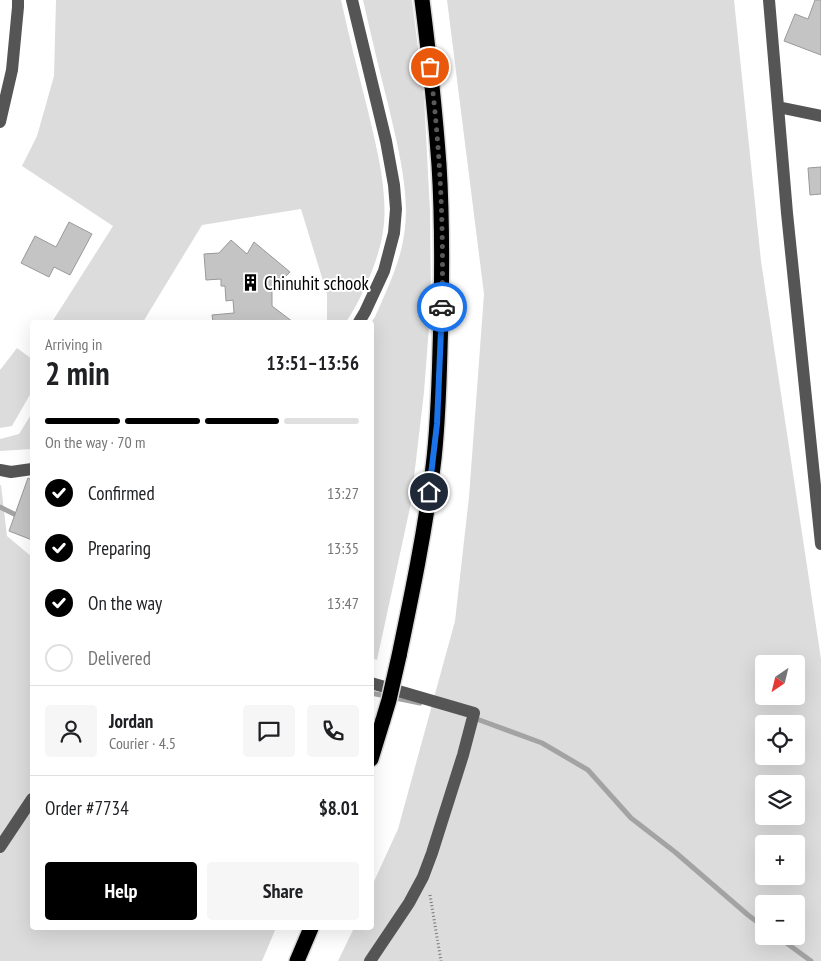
<!DOCTYPE html>
<meta charset="utf-8">
<style>
:root{--surface:#fff;--page:#f6f6f6;--text:#202124;--muted:#757577;--line:#e0e0e0;--accent:#000}
body{margin:0;font-family:"PT Sans Narrow",sans-serif;background:var(--page);color:var(--text);height:100vh;display:flex;flex-direction:column;font-size:19px;white-space:nowrap}
*{box-sizing:border-box;margin:0}
p{font-size:16px;color:var(--muted)}
.icon{flex:none;width:28px;height:28px;fill:none;stroke:currentColor;stroke-width:2;stroke-linecap:round;stroke-linejoin:round}
.map{position:relative;flex:1;overflow:hidden}
.panel{position:absolute;left:30px;top:320px;width:344px;height:610px;display:flex;flex-direction:column;background:var(--surface);border-radius:5px;box-shadow:0 5px 20px #0002}
.panel>*{flex:none}
.needle{width:32px;rotate:215deg}
.buttons{position:absolute;left:755px;top:655px;display:grid;gap:10px}
.buttons a{display:grid;place-items:center;width:50px;height:50px;border-radius:5px;background:var(--surface);box-shadow:0 5px 20px #0002;font-size:25px}
.pin{position:absolute;display:grid;place-items:center;width:42px;height:42px;color:#fff;margin:-21px;border:2px solid #fff;border-radius:50%;box-shadow:0 1px 5px #0007}
.courier{position:absolute;display:grid;place-items:center;width:50px;height:50px;margin:-25px;border:4px solid #1a73e8;border-radius:50%;background:#fff;color:#222;box-shadow:0 1px 6px #0007}
.overview em{font-style:normal;font-weight:600}
.overview div{display:flex;flex-direction:column-reverse}
.overview{display:flex;align-items:center;justify-content:space-between;height:85px;padding:0 15px}
h1{font-size:32px;font-weight:600;line-height:38px}
.bar{display:grid;grid-template-columns:repeat(4,1fr);gap:8px 5px;align-content:center;height:60px;padding:0 15px}
.bar i{height:6px;border-radius:4px;background:var(--line)}
.bar .selected{background:var(--accent)}
.bar p{grid-column:span 4}
.line{display:flex;align-items:center;gap:12px;padding:0 15px;border-top:1px solid var(--line)}
.line div{flex:1}
.round{display:grid;place-items:center;flex:none;width:52px;height:52px;border-radius:5px;background:var(--page)}
ol{padding:0 15px;list-style:none}
li{display:flex;align-items:center;gap:15px;height:55px}
li p{margin-inline-start:auto}
li .icon{padding:5px;border-radius:50%;background:var(--accent);color:#fff;stroke-width:4}
li:last-child{color:var(--muted)}
li i{width:28px;height:28px;border:2px solid var(--line);border-radius:50%}
.primary-button{display:flex;gap:10px;margin-top:auto;padding:10px 15px}
.primary-button a{flex:1;height:58px;border-radius:5px;background:var(--accent);color:#fff;font-size:20px;font-weight:600;line-height:58px;text-align:center}
.primary-button a+a{background:var(--page);color:var(--text)}
.map>svg:first-child{display:block}
.green{fill:#dcdcdc;fill-rule:evenodd}
.lines{fill:none;stroke-linecap:round;stroke-linejoin:round}
.stream{stroke:#a3a3a3;stroke-width:5}
.building{fill:#c4c4c4;stroke:#999}
.highway-casing{stroke:#dbdbdb;stroke-width:18}
.path{stroke:#777;stroke-width:3;stroke-dasharray:1 2.5;stroke-linecap:butt}
.minor{stroke:#555;stroke-width:12}
.highway{stroke:#000;stroke-width:15}
.highway-bridge-casing{stroke:#dbdbdb;stroke-width:18;stroke-linecap:butt}
.highway-bridge{stroke:#000;stroke-width:15}
.done{stroke:#595959;stroke-width:5;stroke-dasharray:0 9}
.route{stroke:#1a73e8;stroke-width:6}
.labels{text-anchor:middle;dominant-baseline:central;stroke-width:4;stroke-linejoin:round;paint-order:stroke}
.poi-label{font-size:19px;fill:#000;stroke:#fff;text-anchor:start}
</style>
<div class="map">
<svg width="821" height="961" viewBox="0 0 821 961">
<rect width="100%" height="100%" fill="#fff"/>
<path class="green" d="M56,0H341C349,36 358,72 367,107C376,145 389,193 383,231C379,260 362,298 346,322H327V294L301,209L202,225L143,322H52L113,226L22,166L37,136L54,76Z
M363,0H412L424,97L430,211L431,301L424,392L411,503L377,660L371,658V323L375,317C386,291 400,264 404,235C411,194 397,143 388,104C379,69 371,35 363,0Z
M447,0H734L761,261L821,659V961H338L354,928H371V888L398,829L455,621L469,497L484,294ZM764,664H796V696H764ZM764,724H796V756H764ZM764,784H796V816H764ZM764,844H796V876H764ZM764,904H796V936H764Z
M17,348L32,359V391L12,426L0,428V370Z
M32,413V449L0,451V439L19,434Z
M0,485H1L7,536L32,557V928H276L262,961H0Z"/>
<g class="lines">
<path class="stream" d="M0,507L20,517
M371,693L420,703
M474,718L542,743L588,770L631,818L675,852L748,915L764,927
M777,936L811,961"/>
</g>
<path class="building" d="M815,0H821V55L784,41L795,14L808,19Z
M821,167V194L810,195L808,168Z
M69,222L92,234L70,275L54,267L49,277L21,263L35,236L56,247Z
M231,240L247,254L254,242L290,272L272,290V306L293,322H213L212,315L234,313L233,300L226,301L225,286H221V279L206,280L204,254L219,253Z
M28,478L32,480V540L9,531Z"/>
<g class="lines">
<defs>
<path id="highway" d="M399,656C412,594 425,531 433,467C438,428 439,389 440,350C442,289 443,227 439,165C435,110 429,55 422,0
M371,759L383,720
M297,961L311,928"/>
</defs>
<use href="#highway" class="highway-casing"/>
<path class="path" d="M430,895L441,961"/>
<path class="minor" d="M352,0L386,141L394,185L396,209L394,233L384,271L365,312L359,322
M769,0L787,213L821,544
M778,107L821,116
M0,122L12,70L18,7V0
M0,470L11,472L32,469
M0,847L32,799
M370,961L409,903L423,877L432,853L463,755L474,713L371,683"/>
<use href="#highway" class="highway"/>
<defs>
<path id="highway-bridge" d="M383,720L389,700L399,656"/>
</defs>
<use href="#highway-bridge" class="highway-bridge-casing"/>
<use href="#highway-bridge" class="highway-bridge"/>
</g>
<g class="lines">
<path class="done" d="M430,67C440,147 444,227 442,307"/>
<path class="route" d="M429,492L437,424L442,307"/>
</g>
<defs>
<symbol id="building-bare" viewBox="-9 -9 18 18"><path d="M-4-6H4V6H1V3H-1V6H-4ZM-2.5-4.3h1.7v1.8h-1.7ZM.8-4.3h1.7v1.8H.8ZM-2.5-1h1.7V.8h-1.7ZM.8-1h1.7V.8H.8Z" fill="#000" stroke="#fff" stroke-width="2.5" paint-order="stroke"/></symbol>
</defs>
<g fill-rule="evenodd">
<use href="#building-bare" x="238" y="270" width="25" height="25"/>
</g>
<g class="labels">
<g class="poi-label">
<text x="264" y="283">Chinuhit schook</text>
</g>
</g>
</svg>
<div class="buttons">
<a><svg class="needle" viewBox="-14 -14 28 28"><path d="M0-13l5 13h-10z" fill="#e53935"/><path d="M0 13l5-13h-10z" fill="#757577"/></svg></a>
<a><svg class="icon" aria-label="locate" viewBox="0 0 24 24"><circle cx="12" cy="12" r="6"/><path d="M12 2v4M12 18v4M2 12h4M18 12h4"/></svg></a>
<a><svg class="icon" aria-label="layers" viewBox="0 0 24 24"><path d="M12 4l9 5-9 5-9-5zM3 14l9 5 9-5"/></svg></a>
<a>+</a>
<a>−</a>
</div>
<div class="pin" style="left:430px;top:67px;background:#ea580c"><svg class="icon" aria-label="bag" viewBox="0 0 24 24"><path d="M5 8h14l-1 12H6zM9 8a3 3 0 0 1 6 0"/></svg></div>
<div class="pin" style="left:429px;top:492px;background:#1f2937"><svg class="icon" aria-label="home" viewBox="0 0 24 24"><path d="M3 11l9-7 9 7M6 9v11h12V9"/></svg></div>
<div class="courier" style="left:442px;top:307px"><svg class="icon" aria-label="car" viewBox="0 0 24 24"><path d="M5 17H2v-5l4-1 3-4h7l3 4 3 1v5h-3M9 17h6M6 11h13"/><circle cx="7" cy="17" r="2"/><circle cx="17" cy="17" r="2"/></svg></div>
<section class="panel">
<div class="overview"><div><h1>2 min</h1><p>Arriving in</p></div><em>13:51–13:56</em></div>
<div class="bar"><i class="selected"></i><i class="selected"></i><i class="selected"></i><i></i><p>On the way · 70 m</p></div>
<ol>
<li><svg class="icon" aria-label="check" viewBox="0 0 24 24"><path d="M5 12l5 5 9-10"/></svg>Confirmed<p>13:27</p></li>
<li><svg class="icon" aria-label="check" viewBox="0 0 24 24"><path d="M5 12l5 5 9-10"/></svg>Preparing<p>13:35</p></li>
<li><svg class="icon" aria-label="check" viewBox="0 0 24 24"><path d="M5 12l5 5 9-10"/></svg>On the way<p>13:47</p></li>
<li><i></i>Delivered</li>
</ol>
<div class="line" style="height:90px"><a class="round"><svg class="icon" aria-label="person" viewBox="0 0 24 24"><circle cx="12" cy="8" r="4"/><path d="M4 21q1-7 8-7t8 7"/></svg></a><div><b>Jordan</b><p>Courier · 4.5</p></div><a class="round"><svg class="icon" aria-label="chat" viewBox="0 0 24 24"><path d="M4 5h16v11H9l-5 4z"/></svg></a><a class="round"><svg class="icon" aria-label="phone" viewBox="0 0 24 24"><path d="M5 4h4l2 5-3 2q2 4 5 5l2-3 5 2v4C11 20 4 13 5 4z"/></svg></a></div>
<div class="line" style="height:65px"><div>Order #7734</div><b>$8.01</b></div>
<div class="primary-button"><a>Help</a><a>Share</a></div>
</section>
</div>
